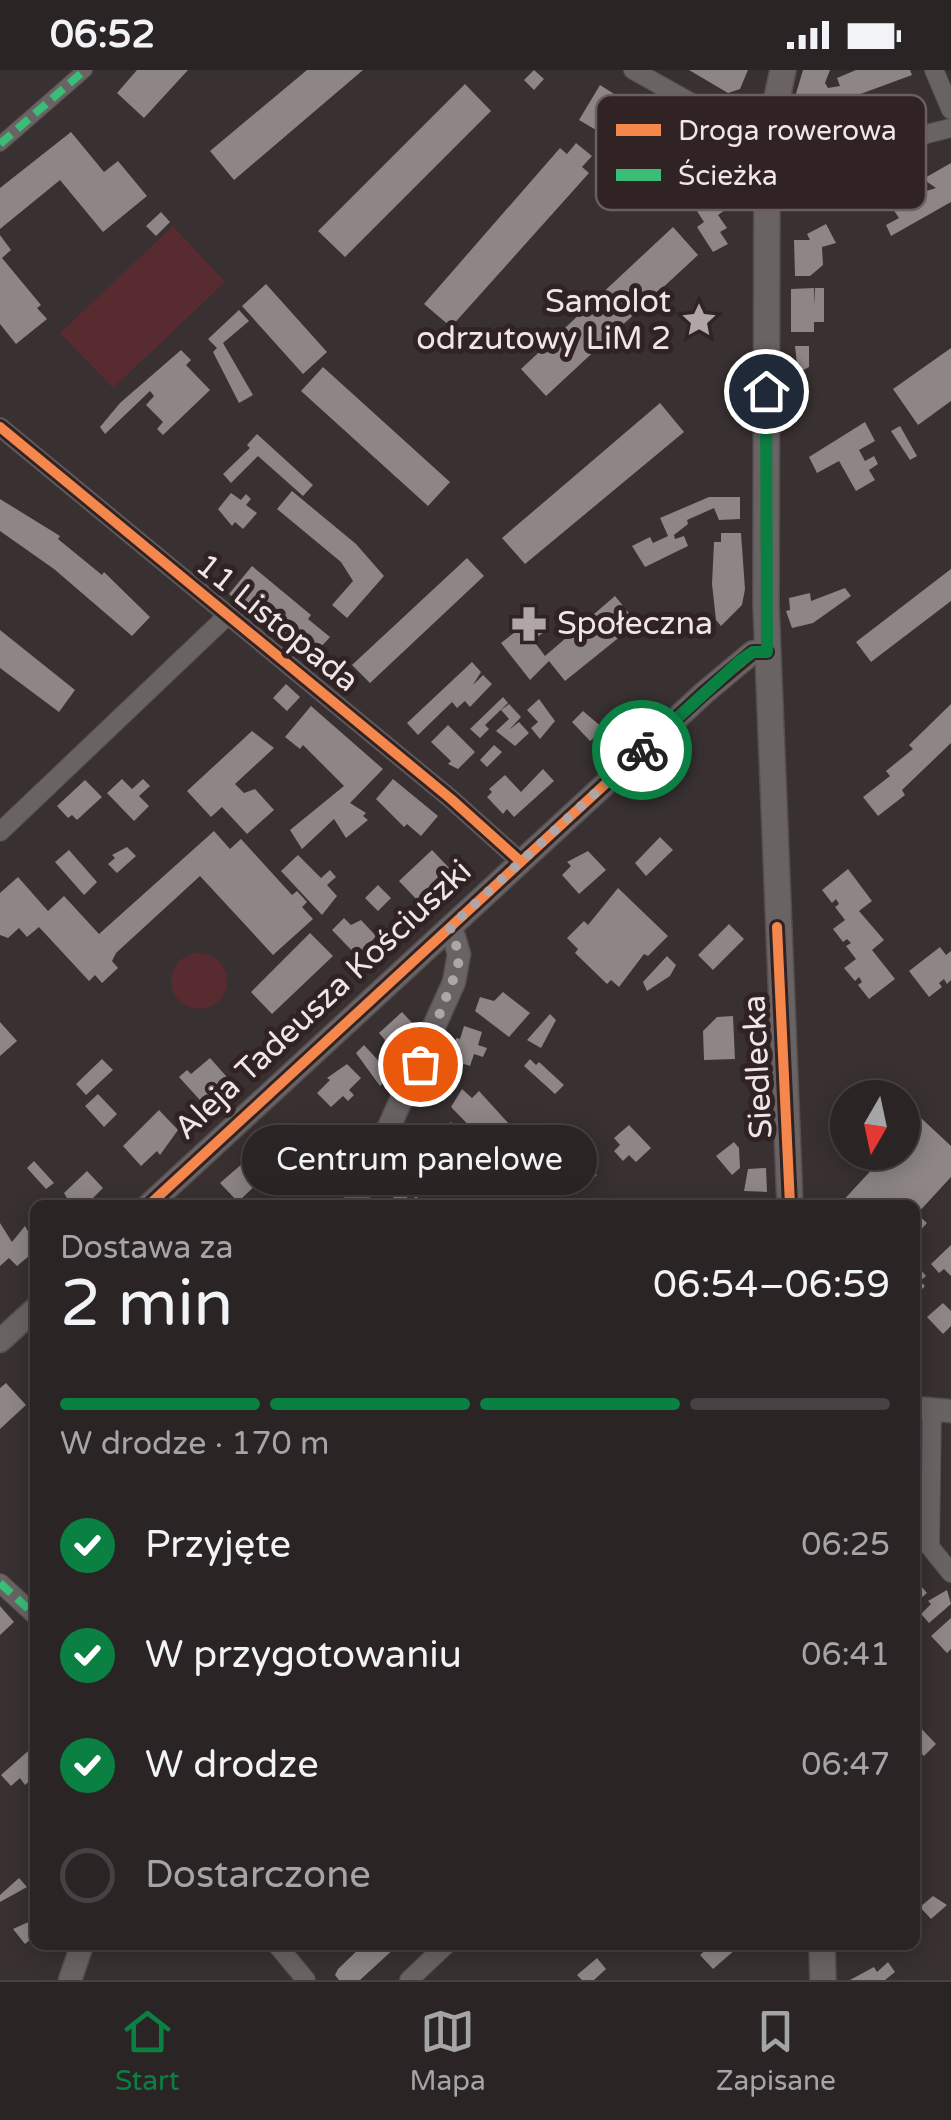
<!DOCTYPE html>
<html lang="pl">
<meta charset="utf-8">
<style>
:root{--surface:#2a2425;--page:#322c2d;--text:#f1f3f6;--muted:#a5a4a7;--line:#464142;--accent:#0b8043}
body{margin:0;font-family:"Varela Round",sans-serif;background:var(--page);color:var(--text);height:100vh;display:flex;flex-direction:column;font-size:38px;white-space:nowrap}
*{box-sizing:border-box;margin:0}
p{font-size:32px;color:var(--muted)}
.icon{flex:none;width:55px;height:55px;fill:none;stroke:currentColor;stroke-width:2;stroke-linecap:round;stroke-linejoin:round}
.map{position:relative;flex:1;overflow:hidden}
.side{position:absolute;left:30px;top:1130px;width:890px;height:750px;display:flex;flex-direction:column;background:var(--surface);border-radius:15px;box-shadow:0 5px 25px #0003,0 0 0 2px var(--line)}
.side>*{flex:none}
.needle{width:65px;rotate:189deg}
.buttons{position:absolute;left:830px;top:1010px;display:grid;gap:20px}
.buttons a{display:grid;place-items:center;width:90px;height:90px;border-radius:50%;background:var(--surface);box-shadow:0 5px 25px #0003,0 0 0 2px var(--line);font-size:50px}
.pin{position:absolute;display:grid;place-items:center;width:85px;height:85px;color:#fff;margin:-42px;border:5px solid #fff;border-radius:50%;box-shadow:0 2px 10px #0007}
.courier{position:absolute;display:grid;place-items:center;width:100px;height:100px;margin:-50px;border:8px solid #0b8043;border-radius:50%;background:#fff;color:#222;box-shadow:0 2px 12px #0007}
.bubble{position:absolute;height:70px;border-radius:35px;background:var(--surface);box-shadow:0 5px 25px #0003,0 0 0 2px var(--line);font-size:32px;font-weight:600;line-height:70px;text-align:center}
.overview em{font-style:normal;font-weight:600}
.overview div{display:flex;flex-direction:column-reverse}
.overview{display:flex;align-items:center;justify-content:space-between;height:170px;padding:0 30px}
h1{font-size:65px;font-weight:600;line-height:75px}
.bar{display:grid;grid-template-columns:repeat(4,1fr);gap:15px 10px;align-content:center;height:120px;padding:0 30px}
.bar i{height:12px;border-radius:8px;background:var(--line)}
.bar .on{background:var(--accent)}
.bar p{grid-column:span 4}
ol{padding:0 30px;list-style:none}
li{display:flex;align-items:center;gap:30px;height:110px}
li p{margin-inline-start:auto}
li .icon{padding:10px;border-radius:50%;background:var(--accent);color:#fff;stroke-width:4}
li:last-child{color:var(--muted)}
li i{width:55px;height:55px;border:5px solid var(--line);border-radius:50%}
.status{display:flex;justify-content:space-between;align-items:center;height:70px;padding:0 50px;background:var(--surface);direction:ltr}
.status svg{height:28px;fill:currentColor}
.menu{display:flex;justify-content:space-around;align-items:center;height:140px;border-top:2px solid var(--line);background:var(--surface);font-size:28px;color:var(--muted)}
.menu a{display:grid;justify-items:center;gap:5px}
.menu .on{color:var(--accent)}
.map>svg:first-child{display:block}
.green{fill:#582b30}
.building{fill:#8d8586}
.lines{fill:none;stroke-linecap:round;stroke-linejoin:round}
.pedestrian-casing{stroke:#564e4f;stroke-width:16}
.minor-casing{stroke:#564e4f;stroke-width:20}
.tertiary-casing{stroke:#564e4f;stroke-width:25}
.secondary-casing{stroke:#564e4f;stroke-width:28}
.pedestrian{stroke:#696364;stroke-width:14}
.minor{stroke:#696364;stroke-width:18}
.tertiary{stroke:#696364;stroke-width:22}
.secondary{stroke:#696364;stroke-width:25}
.quiet{stroke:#3abd76;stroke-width:8;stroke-dasharray:15 8;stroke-linecap:butt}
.cycleway-casing{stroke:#312324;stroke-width:16}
.cycleway{stroke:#f5874c;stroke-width:10}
.done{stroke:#b0a6a7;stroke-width:10;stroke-dasharray:0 18}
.route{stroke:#0b8043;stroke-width:12}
.labels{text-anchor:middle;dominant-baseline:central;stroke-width:10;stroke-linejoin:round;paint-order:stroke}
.poi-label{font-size:32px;fill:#f0e6e7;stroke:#312324;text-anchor:end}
.street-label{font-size:32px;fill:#f0e6e7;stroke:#312324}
.key{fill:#312324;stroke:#6a5e5e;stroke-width:2.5}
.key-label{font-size:28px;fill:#f0e6e7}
</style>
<div class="status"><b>06:52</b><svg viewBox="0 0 49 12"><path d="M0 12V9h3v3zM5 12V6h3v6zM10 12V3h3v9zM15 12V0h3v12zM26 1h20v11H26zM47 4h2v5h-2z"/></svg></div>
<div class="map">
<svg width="951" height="1910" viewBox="0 0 951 1910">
<rect width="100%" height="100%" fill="#383031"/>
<path class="green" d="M173,156L225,212L113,318L60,263Z
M171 911a28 28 0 1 1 56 0a28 28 0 1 1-56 0Z"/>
<path class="building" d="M137,0H188L144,48L117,23Z
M307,0H363L234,110L210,81Z
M534,0L544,9L534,20L524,10Z
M689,0H748L740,19L728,23Z
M803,0H830L825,13L828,18L840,16L837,8L856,0H910L912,5L809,43L804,39L806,24L795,27Z
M465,14L491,41L345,187L318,161Z
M600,15L721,92L714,95L722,107L715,111L723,124L717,128L725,140L718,145L727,158L720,162L728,174L713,182L697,157L704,152L688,127L681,131L662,104L666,101L579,50Z
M71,62L104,102L118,91L147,126L103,162L60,110L0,159V118Z
M576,73L592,86L582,97L589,103L451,257L424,234L560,78L567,84Z
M951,93V132L891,166L886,155L899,148L893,139L917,118L920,123L936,118L923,109Z
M161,142L170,152L156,166L146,156Z
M826,154L836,173L822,177L823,195L810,206H795L794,170H810L807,164Z
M673,157L698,185L546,326L521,299Z
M0,165L11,180L2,188L41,235L37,238L47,249L16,274L0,254Z
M266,214L327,282L303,304L242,236Z
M814,218V235L815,218H824V252H814V262H791V219Z
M239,240L249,251L223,273L253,325L239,333L213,282L217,278L208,269Z
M795,276H809V297L798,303Z
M951,278V331L918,355L893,319Z
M181,280L191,290L186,295L210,320L163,365L157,359L163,352L146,335L154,326L150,321L105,364L100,357L120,333Z
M323,297L450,412L428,436L301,321Z
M660,333L684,362L525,494L502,468Z
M865,352L875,371L859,380L865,391L874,386L878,394L869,400L875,410L856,421L839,391L817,403L809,387Z
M900,356L917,386L910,390L891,361Z
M257,364L313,415L303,426L258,386L231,413L223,404L250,378L247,375Z
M292,421L356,474L384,506L347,548L332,535L353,511L341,492L277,439Z
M231,423L241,430L246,424L251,429L246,435L257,443L243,459L235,452L232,456L218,439Z
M709,427H740V449L719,450L714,438L687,450L688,454L674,465L675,469L684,466L688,476L645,497L632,476L650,467L653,473L668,466L660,448Z
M0,429L60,466L58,469L102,505L104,502L150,547L132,566L54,499L0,461Z
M721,463H741L745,519L742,535L721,556L716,550L712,514L714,472H721Z
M467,488L484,506L370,613L352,595Z
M252,496L311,545L308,549L330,567L309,590L229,524Z
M951,499V531L871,592L856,572Z
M845,518L851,526L813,553L792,558L786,541L790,540L789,528L810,523L811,531Z
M615,526L637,553L565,611L549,591L530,610L501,573L533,548L544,562L533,570L545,586Z
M0,560L75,620L59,642L0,598Z
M472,592L481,602L473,615L483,605L492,614L470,637L465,631L457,638L452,632L418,665L407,653Z
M286,614L300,627L287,641L273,628Z
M503,627L508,633L485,655L489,659L480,668L470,659Z
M539,629L555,651L540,669L531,658L538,652L527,640Z
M509,634L521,647L509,660L519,652L529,663L515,676L496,661L509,649L501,640Z
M951,634V673L902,720L905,725L878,746L863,727L890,706L886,701L913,679L909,675Z
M311,636L383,699L350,733L366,743L363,746L368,750L346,768L334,749L302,779L290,760L344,716L303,675L300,679L285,667Z
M583,641L604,659L590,671L572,652Z
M448,655L475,682L458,699L448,694L451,691L431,672Z
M252,661L274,678L235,714L244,723L255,719L274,740L247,764L222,737L211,747L187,721Z
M494,675L502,682L487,697L480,690Z
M543,699L554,711L514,747L507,739L503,744L487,727L492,722L489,719L505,705L521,722Z
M122,709L132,719L143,709L150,716L139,726L149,736L134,751L107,723Z
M393,709L438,746L421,766L407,754L404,757L376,729Z
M85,710L102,727L77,750L72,745L68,748L57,736Z
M214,761L230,779L241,769L292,825L297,821L307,832L302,837L313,849L273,885L200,806L116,883L112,891L118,898L102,913L95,905L89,911L39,857L27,867L19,858L8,868L0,865V823L18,807L48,841L64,826L99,864Z
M660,767L673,780L646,806L635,793Z
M127,777L136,786L117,803L108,794L115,788L112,785Z
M69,780L97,812L84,825L55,792Z
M432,780L453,802L420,833L399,811Z
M588,781L606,800L579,824L562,805L571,796L567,792Z
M298,785L321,808L330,800L336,807L327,815L337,826L322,845L281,801Z
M848,799L872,831L859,841L884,870L872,880L895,909L869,929L858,915L862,912L859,907L855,911L844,898L856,889L846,876L851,873L847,869L843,872L833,859L845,850L835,837L839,834L836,829L832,833L822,820Z
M378,815L391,828L378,841L365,828Z
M618,818L668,866L648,886L644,884L619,917L611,910L607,914L575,883L578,879L567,868L584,851L588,855Z
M344,848L351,855L361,850L376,866L358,887L332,860Z
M729,854L744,869L713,900L698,885Z
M310,863L333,886L272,944L251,922Z
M940,877L946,885L951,881V910L947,914L944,909L939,913L942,917L929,927L909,901Z
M667,886L676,895L670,906L647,921L643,912Z
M503,922L530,943L509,967L475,941L480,927L494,931Z
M402,942L415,956L409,962L412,966L391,977L379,963Z
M550,944L556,950L541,978L527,970Z
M733,946L735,989L704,990L703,961L717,947Z
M0,952L17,971L0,986Z
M464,956L482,962L478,975L487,978L483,987L474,984L470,996L452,990L456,968L460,969Z
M364,975L386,999L395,991L403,994L380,1016L356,983Z
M210,988L234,1015L208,1039L179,1007L187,1000L191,1004Z
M102,989L113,1000L86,1025L76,1014Z
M530,989L536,995L539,992L564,1015L555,1024L524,996Z
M347,994L361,1008L349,1020L354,1025L348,1031L343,1026L331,1037L317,1023L330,1010L327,1008Z
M462,1019L472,1028L479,1021L510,1055L489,1076L451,1037Z
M98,1024L117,1044L104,1057L85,1036Z
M159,1040L178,1060L160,1085L157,1081L141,1096L123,1076Z
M921,1048L951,1076V1107L917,1144L927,1153L915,1166V1135H839L888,1082H902V1067Z
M451,1052L488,1087L481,1094L464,1076L448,1092L435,1079L444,1071L437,1065Z
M352,1055L364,1061L355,1081L343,1075L346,1069L340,1066Z
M629,1055L651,1078L636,1092L629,1085L623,1091L614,1081L620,1075L614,1068Z
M734,1072L739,1078L740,1098L732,1105L716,1086Z
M580,1087L597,1105L577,1124L562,1104Z
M34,1091L54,1113L46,1119L27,1098Z
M243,1093L260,1111L238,1132L220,1113Z
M414,1093L428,1107L417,1118L422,1123L416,1129L411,1124L400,1134L386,1120Z
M766,1098L767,1122L744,1121L748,1099Z
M87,1101L103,1118L86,1135H71L64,1123Z
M0,1153L12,1172L25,1156L35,1174V1181L17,1196L9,1188L0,1196Z
M951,1175V1206L944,1199L939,1203L931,1194Z
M920,1199L926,1206L920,1211L925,1216L915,1226V1203Z
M943,1233L951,1241V1256L943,1264L927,1247Z
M6,1313L26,1335L0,1359V1318Z
M915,1509L927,1523L915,1533Z
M947,1520L951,1534L929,1553L921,1544L931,1534L928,1531Z
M0,1536L14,1552L0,1565Z
M951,1548V1579L947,1583L931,1566Z
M915,1652L936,1674L924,1686L915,1677Z
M35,1675V1706L25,1715L20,1708L11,1716L1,1705Z
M19,1808L27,1817L0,1832V1825Z
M933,1826L947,1835L931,1849L920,1837Z
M35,1849V1866L25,1874L13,1859Z
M363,1875L396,1877L360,1910H339L335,1905L338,1899Z
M711,1875L715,1880L721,1875L736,1879L713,1899L700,1885Z
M597,1888L606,1899L594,1910H582L577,1905Z
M888,1892L895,1902L885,1910H850L874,1897L877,1902Z"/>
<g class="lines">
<defs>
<path id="pedestrian" d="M0,74L85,0"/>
<path id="minor" d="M633,0L767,75L850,83L951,58
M934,0L951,40
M0,357L451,729L520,791
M0,762L228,545
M932,1339L930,1477L951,1503
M0,1513L35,1545
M277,1875L306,1910
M409,1910L446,1875"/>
<path id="tertiary" d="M149,1135L704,623L753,582H767
M354,1135L454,912L459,884L451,857
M0,1271L35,1239
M915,1338L951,1341
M70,1910L82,1875"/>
<path id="secondary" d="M783,0L767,75L766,535L790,1135
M822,1875L823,1910"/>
</defs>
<use href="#pedestrian" class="pedestrian-casing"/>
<use href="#minor" class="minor-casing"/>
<use href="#tertiary" class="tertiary-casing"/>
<use href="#secondary" class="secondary-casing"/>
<use href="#pedestrian" class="pedestrian"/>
<use href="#minor" class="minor"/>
<use href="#tertiary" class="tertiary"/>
<use href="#secondary" class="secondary"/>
<path class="quiet" d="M0,74L85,0
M0,1513L35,1545"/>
<defs>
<path id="cycleway" d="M0,357L451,729L520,791
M777,857L790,1135
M149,1135L704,623L753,582H767"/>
</defs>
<use href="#cycleway" class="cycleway-casing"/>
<use href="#cycleway" class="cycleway"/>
</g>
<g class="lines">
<path class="done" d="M420,994L458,897L459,884L450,857L642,680"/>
<path class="route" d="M642,680L740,591L753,582H767L766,321"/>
</g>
<defs>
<symbol id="sight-bare" viewBox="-9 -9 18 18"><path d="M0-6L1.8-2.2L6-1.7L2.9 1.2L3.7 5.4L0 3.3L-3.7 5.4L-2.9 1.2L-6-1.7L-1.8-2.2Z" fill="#b0a6a7" stroke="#312324" stroke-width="2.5" paint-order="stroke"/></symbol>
<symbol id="pharmacy-bare" viewBox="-9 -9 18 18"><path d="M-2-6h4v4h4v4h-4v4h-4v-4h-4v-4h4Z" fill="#b0a6a7" stroke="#312324" stroke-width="2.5" paint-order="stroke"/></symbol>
</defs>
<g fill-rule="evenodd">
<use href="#sight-bare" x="674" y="225" width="50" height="50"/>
<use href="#pharmacy-bare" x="504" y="529" width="50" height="50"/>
</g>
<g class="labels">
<g class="poi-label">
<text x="671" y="232">Samolot<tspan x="671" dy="37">odrzutowy LiM 2</tspan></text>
<text x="557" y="554" text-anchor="start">Społeczna</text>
</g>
<g class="street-label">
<text transform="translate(277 553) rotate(39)">11 Listopada</text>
<text transform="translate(323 930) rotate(-43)">Aleja Tadeusza Kościuszki</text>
<text transform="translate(758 997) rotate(-93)">Siedlecka</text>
</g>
</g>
<rect x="596" y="25" width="330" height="115" rx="15" class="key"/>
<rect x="616" y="54" width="45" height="12" fill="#f5874c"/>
<rect x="616" y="99" width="45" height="12" fill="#3abd76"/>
<g class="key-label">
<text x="678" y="70">Droga rowerowa</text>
<text x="678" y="115">Ścieżka</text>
</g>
</svg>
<div class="buttons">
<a><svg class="needle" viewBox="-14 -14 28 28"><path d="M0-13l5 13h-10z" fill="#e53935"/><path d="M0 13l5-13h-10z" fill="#a5a4a7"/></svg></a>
</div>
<div class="pin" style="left:420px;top:994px;background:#ea580c"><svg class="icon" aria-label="bag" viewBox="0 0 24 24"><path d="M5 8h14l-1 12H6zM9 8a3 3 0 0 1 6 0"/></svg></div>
<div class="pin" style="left:766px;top:321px;background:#1f2937"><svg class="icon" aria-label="home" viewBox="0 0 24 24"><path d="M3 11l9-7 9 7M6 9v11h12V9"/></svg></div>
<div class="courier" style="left:642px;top:680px"><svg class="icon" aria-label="bike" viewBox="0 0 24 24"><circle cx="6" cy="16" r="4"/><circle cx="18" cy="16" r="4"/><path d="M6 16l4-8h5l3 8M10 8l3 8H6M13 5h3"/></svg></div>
<div class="bubble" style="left:242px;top:1055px;width:355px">Centrum panelowe</div>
<section class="side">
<div class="overview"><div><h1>2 min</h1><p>Dostawa za</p></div><em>06:54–06:59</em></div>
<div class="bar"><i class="on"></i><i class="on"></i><i class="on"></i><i></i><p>W drodze · 170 m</p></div>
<ol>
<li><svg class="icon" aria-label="check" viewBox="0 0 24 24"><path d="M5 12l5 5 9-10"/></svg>Przyjęte<p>06:25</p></li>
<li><svg class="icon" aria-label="check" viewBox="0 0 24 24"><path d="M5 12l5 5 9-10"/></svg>W przygotowaniu<p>06:41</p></li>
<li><svg class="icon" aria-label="check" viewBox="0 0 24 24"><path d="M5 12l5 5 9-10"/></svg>W drodze<p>06:47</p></li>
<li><i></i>Dostarczone</li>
</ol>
</section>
</div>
<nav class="menu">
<a class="on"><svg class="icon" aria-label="home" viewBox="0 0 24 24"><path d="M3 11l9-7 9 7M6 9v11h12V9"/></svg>Start</a>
<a><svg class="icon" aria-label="map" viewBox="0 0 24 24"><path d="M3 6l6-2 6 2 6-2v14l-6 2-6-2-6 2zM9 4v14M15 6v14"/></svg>Mapa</a>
<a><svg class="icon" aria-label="saved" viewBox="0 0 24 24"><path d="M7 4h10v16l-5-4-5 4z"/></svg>Zapisane</a>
</nav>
